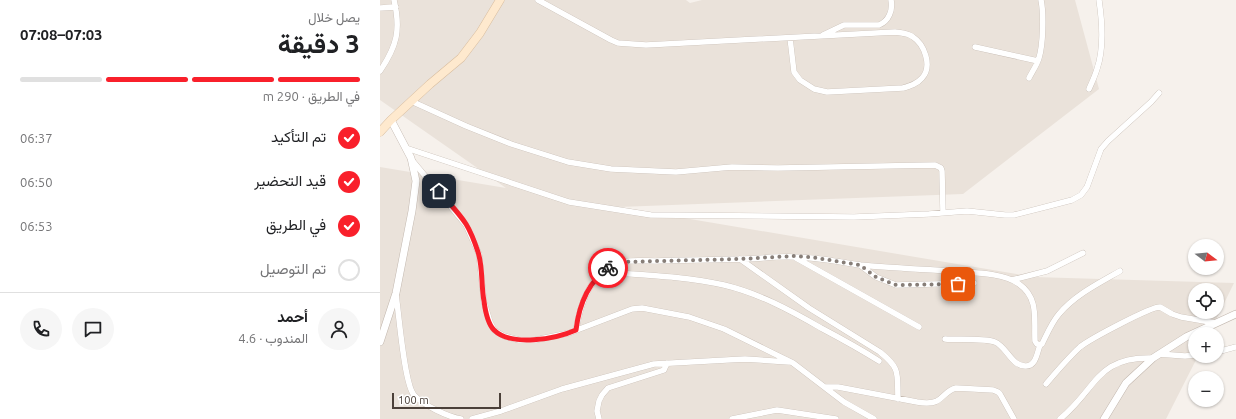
<!DOCTYPE html>
<html lang="ar">
<meta charset="utf-8">
<style>
:root{--surface:#fff;--page:#f6f6f6;--text:#202124;--muted:#757577;--line:#e0e0e0;--accent:#f9202b}
body{margin:0;font-family:Ubuntu,Vazirmatn,sans-serif;background:var(--page);color:var(--text);direction:rtl;height:100vh;display:flex;flex-direction:column;font-size:15px;white-space:nowrap}
*{box-sizing:border-box;margin:0}
p{font-size:13px;color:var(--muted)}
.icon{flex:none;width:22px;height:22px;fill:none;stroke:currentColor;stroke-width:2;stroke-linecap:round;stroke-linejoin:round}
.map{position:relative;flex:1;overflow:hidden;direction:ltr}
.side{display:flex;flex-direction:column;background:var(--surface);width:380px}
.side>*{flex:none}
.needle{width:26px;rotate:106deg}
.controls{position:absolute;left:808px;top:239px;display:grid;gap:8px}
.controls a{display:grid;place-items:center;width:36px;height:36px;border-radius:50%;background:var(--surface);box-shadow:0 1px 3px #0004;font-size:20px}
.scale{position:absolute;left:12px;bottom:10px;width:109px;box-sizing:border-box;padding-left:4px;border:2px solid #4b4039;border-top:0;font-size:11px;line-height:14px;white-space:nowrap;color:#4b4039;-webkit-text-stroke:3px #fff;paint-order:stroke}
.pin{position:absolute;display:grid;place-items:center;width:34px;height:34px;color:#fff;margin:-17px;border-radius:8px;box-shadow:0 2px 6px #0006}
.courier{position:absolute;display:grid;place-items:center;width:40px;height:40px;margin:-20px;border:3px solid #f9202b;border-radius:50%;background:#fff;color:#222;box-shadow:0 1px 5px #0007}
.overview em{font-style:normal;font-weight:700}
.overview div{display:flex;flex-direction:column-reverse}
.overview{display:flex;align-items:center;justify-content:space-between;height:68px;padding:0 20px}
h1{font-size:26px;font-weight:700;line-height:30px}
.bar{display:grid;grid-template-columns:repeat(4,1fr);gap:6px 4px;align-content:center;height:48px;padding:0 20px}
.bar i{height:5px;border-radius:3px;background:var(--line)}
.bar .active{background:var(--accent)}
.bar p{grid-column:span 4}
.line{display:flex;align-items:center;gap:10px;padding:0 20px;border-top:1px solid var(--line)}
.line div{flex:1}
.round{display:grid;place-items:center;flex:none;width:42px;height:42px;border-radius:21px;background:var(--page)}
ol{padding:0 20px;list-style:none}
li{display:flex;align-items:center;gap:12px;height:44px}
li p{margin-inline-start:auto}
li .icon{padding:4px;border-radius:50%;background:var(--accent);color:#fff;stroke-width:4}
li:last-child{color:var(--muted)}
li i{width:22px;height:22px;border:2px solid var(--line);border-radius:50%}
main{display:flex;flex:1;min-height:0}
.map>svg:first-child{display:block}
.residential{fill:#eae2da;fill-rule:evenodd}
.lines{fill:none;stroke-linecap:round;stroke-linejoin:round}
.minor-casing{stroke:#c2b7ae;stroke-width:6}
.tertiary-casing{stroke:#c2b7ae;stroke-width:8}
.secondary-casing{stroke:#d8bd9f;stroke-width:9}
.minor{stroke:#fff;stroke-width:5.5}
.tertiary{stroke:#fff;stroke-width:7}
.secondary{stroke:#fee9ce;stroke-width:8}
.done{stroke:#877e78;stroke-width:4;stroke-dasharray:0 7.2}
.route{stroke:#f9202b;stroke-width:5}
</style>
<main>
<div class="map">
<svg width="856" height="419" viewBox="0 0 856 419">
<rect width="100%" height="100%" fill="#f6f1ec"/>
<path class="residential" d="M0,0H306L310,3L322,0H695L719,89L583,194L239,207L654,277L854,283L829,334H815V356H818L786,419H0V167L126,188L0,100ZM815,290H837V312H815Z"/>
<g class="lines">
<defs>
<path id="minor" d="M158,0L231,40L238,43L266,45L515,32C521,33 528,33 533,37C544,44 553,66 542,78C537,84 530,86 523,88L447,92L434,89L420,80L414,72L410,38
M0,8L16,7
M443,35L464,25H499C509,21 513,10 511,0
M595,47L658,61
M0,71C17,46 21,30 14,0
M649,78C652,72 657,65 659,58C663,45 664,14 661,0
M709,89C712,82 715,76 717,69C724,49 722,20 719,0
M31,101L86,126L131,144L188,162L231,169L296,172L352,167L398,168L555,165L561,168L562,171L563,213
M26,148L189,202L271,215L474,217L549,214L587,211L625,215H634L669,206L692,200L701,195L707,187L721,149L728,141L771,102L779,93
M31,159L86,225L99,254L104,302L110,322L114,330L124,336L139,340H155L189,333L252,309L262,308L309,317L344,329L413,363L464,402L494,419
M416,258L539,327
M360,259L429,308L500,352C521,369 517,373 518,399
M480,265L496,277L516,285L594,283
M223,272C263,275 304,276 344,285C378,293 410,310 441,328C460,338 480,349 499,361
M632,280L667,271L703,253
M16,295C19,313 24,384 34,395C43,405 68,417 81,419
M196,330C200,305 209,276 234,265C245,259 263,261 275,261C304,260 332,260 360,259C378,259 396,256 414,257C437,257 458,262 480,265C510,268 541,269 571,271C590,273 622,272 639,284C659,298 654,319 655,341L657,344L660,345L662,344C667,334 672,322 679,314C695,295 719,283 740,271
M565,339C578,340 604,338 615,342C627,347 632,367 646,366C656,366 657,353 660,345
M837,352L856,347
M779,354L805,356L815,355
M666,384C677,371 688,358 700,347C710,339 770,307 780,307L792,314L801,317L836,323
M445,387H458L537,402C543,403 551,404 557,401C564,397 567,390 576,388L613,390L618,392L620,394L634,419
M92,419L121,411L182,389L274,364L365,359L409,362
M219,419L217,411L219,401L222,395L228,388L281,371L284,370L287,363
M352,419L397,410L456,419
M680,419C717,389 716,356 773,358"/>
<path id="tertiary" d="M0,342L16,293L32,211L36,181L31,158L11,120
M724,419L746,383L773,358L806,337L856,314"/>
<path id="secondary" d="M0,132L11,120L50,84L81,58L100,33L120,0"/>
</defs>
<use href="#minor" class="minor-casing"/>
<use href="#tertiary" class="tertiary-casing"/>
<use href="#secondary" class="secondary-casing"/>
<use href="#minor" class="minor"/>
<use href="#tertiary" class="tertiary"/>
<use href="#secondary" class="secondary"/>
</g>
<g class="lines">
<path class="done" d="M228,268L241,262L360,259L414,256L430,257L480,265L496,277L516,285L578,284"/>
<path class="route" d="M59,191C68,202 79,213 86,224C91,232 95,243 98,252C103,267 101,286 104,301C105,309 108,324 114,330C131,347 176,339 196,330C199,305 207,283 228,268"/>
</g>
</svg>
<div class="controls">
<a><svg class="needle" viewBox="-14 -14 28 28"><path d="M0-13l5 13h-10z" fill="#e53935"/><path d="M0 13l5-13h-10z" fill="#757577"/></svg></a>
<a><svg class="icon" aria-label="locate" viewBox="0 0 24 24"><circle cx="12" cy="12" r="6"/><path d="M12 2v4M12 18v4M2 12h4M18 12h4"/></svg></a>
<a>+</a>
<a>−</a>
</div>
<div class="scale">100 m</div>
<div class="pin" style="left:578px;top:284px;background:#ea580c"><svg class="icon" aria-label="bag" viewBox="0 0 24 24"><path d="M5 8h14l-1 12H6zM9 8a3 3 0 0 1 6 0"/></svg></div>
<div class="pin" style="left:59px;top:191px;background:#1f2937"><svg class="icon" aria-label="home" viewBox="0 0 24 24"><path d="M3 11l9-7 9 7M6 9v11h12V9"/></svg></div>
<div class="courier" style="left:228px;top:268px"><svg class="icon" aria-label="bike" viewBox="0 0 24 24"><circle cx="6" cy="16" r="4"/><circle cx="18" cy="16" r="4"/><path d="M6 16l4-8h5l3 8M10 8l3 8H6M13 5h3"/></svg></div>
</div>
<section class="side">
<div class="overview"><div><h1>3 دقيقة</h1><p>يصل خلال</p></div><em>07:03–07:08</em></div>
<div class="bar"><i class="active"></i><i class="active"></i><i class="active"></i><i></i><p>في الطريق · 290 m</p></div>
<ol>
<li><svg class="icon" aria-label="check" viewBox="0 0 24 24"><path d="M5 12l5 5 9-10"/></svg>تم التأكيد<p>06:37</p></li>
<li><svg class="icon" aria-label="check" viewBox="0 0 24 24"><path d="M5 12l5 5 9-10"/></svg>قيد التحضير<p>06:50</p></li>
<li><svg class="icon" aria-label="check" viewBox="0 0 24 24"><path d="M5 12l5 5 9-10"/></svg>في الطريق<p>06:53</p></li>
<li><i></i>تم التوصيل</li>
</ol>
<div class="line" style="height:72px"><a class="round"><svg class="icon" aria-label="person" viewBox="0 0 24 24"><circle cx="12" cy="8" r="4"/><path d="M4 21q1-7 8-7t8 7"/></svg></a><div><b>أحمد</b><p>المندوب · 4.6</p></div><a class="round"><svg class="icon" aria-label="chat" viewBox="0 0 24 24"><path d="M4 5h16v11H9l-5 4z"/></svg></a><a class="round"><svg class="icon" aria-label="phone" viewBox="0 0 24 24"><path d="M5 4h4l2 5-3 2q2 4 5 5l2-3 5 2v4C11 20 4 13 5 4z"/></svg></a></div>
</section>
</main>
